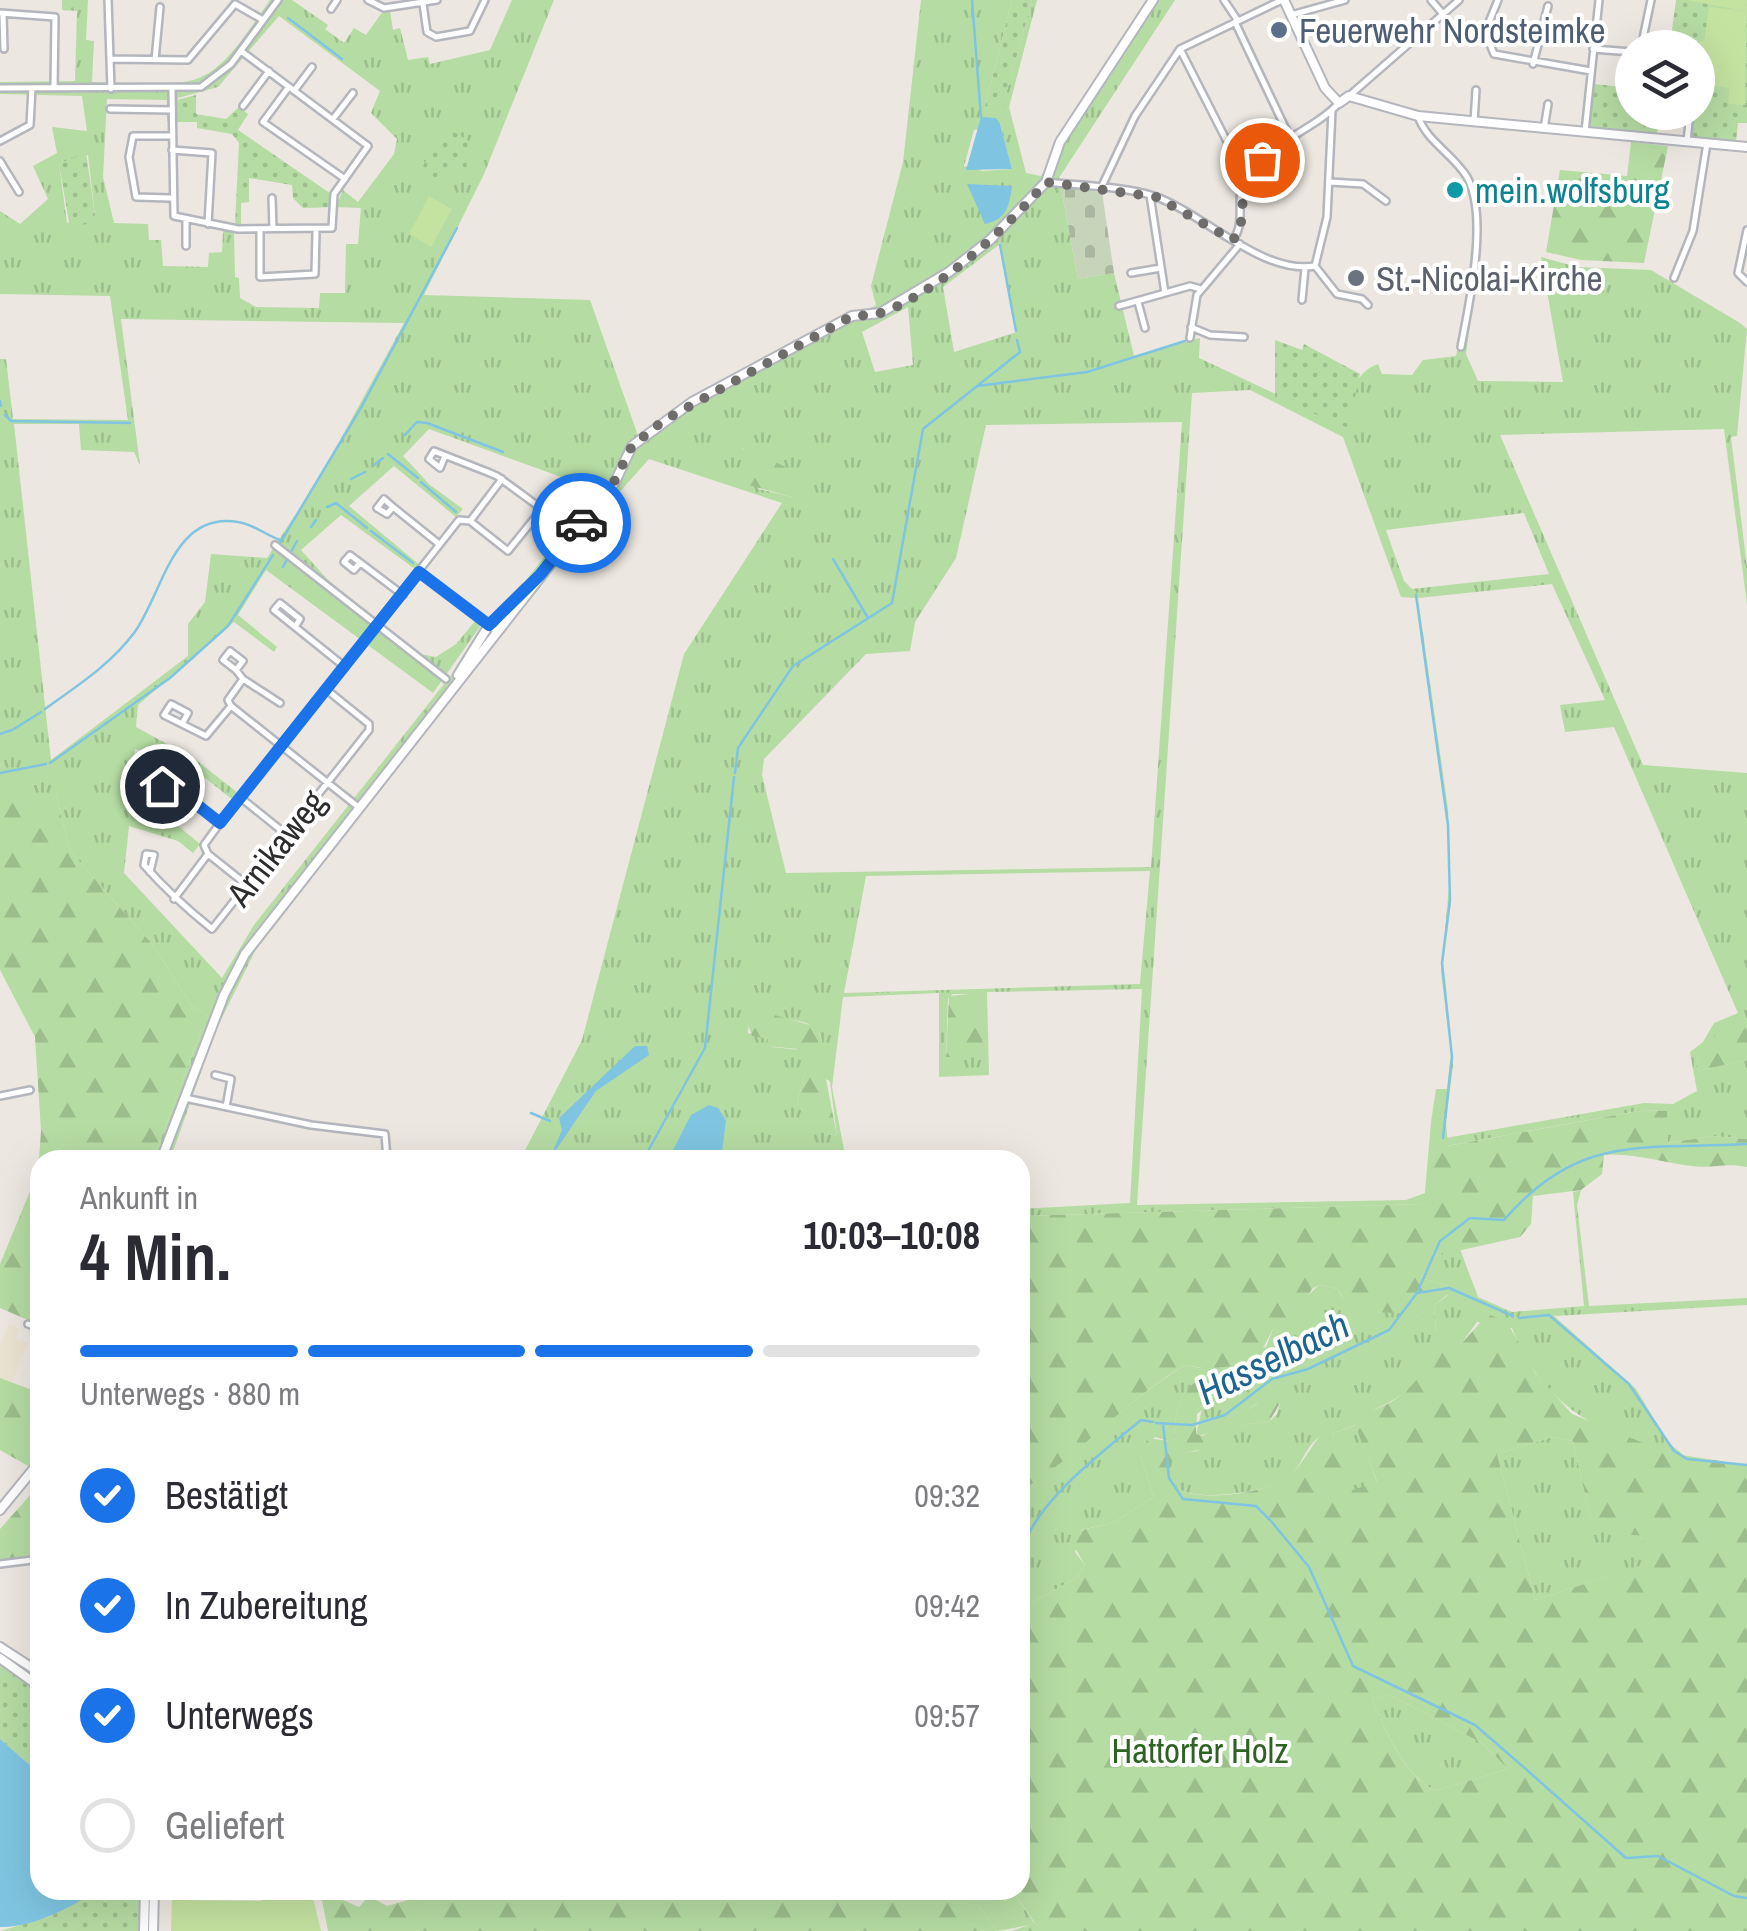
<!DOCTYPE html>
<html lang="de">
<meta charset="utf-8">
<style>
:root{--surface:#fff;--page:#f2f2f3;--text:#2b2b33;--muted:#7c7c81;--line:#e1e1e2;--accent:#1a73e8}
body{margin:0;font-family:"Archivo Narrow",sans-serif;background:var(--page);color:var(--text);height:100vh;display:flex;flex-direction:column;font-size:38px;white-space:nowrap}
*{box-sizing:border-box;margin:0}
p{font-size:32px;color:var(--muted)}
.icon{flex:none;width:55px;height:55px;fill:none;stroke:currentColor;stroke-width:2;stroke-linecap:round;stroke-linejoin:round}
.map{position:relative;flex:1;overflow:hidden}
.panel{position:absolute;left:30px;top:1150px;width:1000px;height:750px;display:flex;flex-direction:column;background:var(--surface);border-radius:30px;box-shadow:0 10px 40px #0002}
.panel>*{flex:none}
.tools{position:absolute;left:1615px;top:30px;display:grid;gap:20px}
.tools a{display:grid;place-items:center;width:100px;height:100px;border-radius:50%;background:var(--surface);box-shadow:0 10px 40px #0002;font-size:50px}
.pin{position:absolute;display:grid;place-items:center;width:85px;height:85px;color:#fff;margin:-42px;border:5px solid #fff;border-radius:50%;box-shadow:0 2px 10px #0007}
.courier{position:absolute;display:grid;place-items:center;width:100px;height:100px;margin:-50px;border:8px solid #1a73e8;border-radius:50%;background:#fff;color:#222;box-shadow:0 2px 12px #0007}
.summary em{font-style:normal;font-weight:800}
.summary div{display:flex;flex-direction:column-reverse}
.summary{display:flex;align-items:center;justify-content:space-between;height:170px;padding:0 50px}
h1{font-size:65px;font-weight:800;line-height:75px}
.bar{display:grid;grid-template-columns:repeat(4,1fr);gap:15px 10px;align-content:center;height:120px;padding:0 50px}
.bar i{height:12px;border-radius:8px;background:var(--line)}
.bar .on{background:var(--accent)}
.bar p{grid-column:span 4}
ol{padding:0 50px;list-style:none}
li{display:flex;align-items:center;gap:30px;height:110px}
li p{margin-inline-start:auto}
li .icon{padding:10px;border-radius:50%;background:var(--accent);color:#fff;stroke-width:4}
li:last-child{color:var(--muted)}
li i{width:55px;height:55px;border:5px solid var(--line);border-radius:50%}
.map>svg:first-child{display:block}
.education{fill:#ece4d2}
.grass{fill:url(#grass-tufts);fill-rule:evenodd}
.forest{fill:url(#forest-firs);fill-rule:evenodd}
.cemetery{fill:url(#cemetery-stones)}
.park{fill:url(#park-dots)}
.pitch{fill:#c4e2a0}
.water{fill:#7fc5e2}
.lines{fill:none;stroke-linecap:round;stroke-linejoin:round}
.stream{stroke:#7fc5e2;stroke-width:2.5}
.street-casing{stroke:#b4b6be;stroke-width:10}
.secondary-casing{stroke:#b4b6be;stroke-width:12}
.street{stroke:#fff;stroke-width:5}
.secondary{stroke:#fff;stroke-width:8}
.done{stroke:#6f6d6b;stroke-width:10;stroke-dasharray:0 18}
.route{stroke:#1a73e8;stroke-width:12}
.service-dot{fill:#5c6f8a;stroke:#fff;stroke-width:4}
.culture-dot{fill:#0f9aa8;stroke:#fff;stroke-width:4}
.worship-dot{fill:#6b7280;stroke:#fff;stroke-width:4}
.labels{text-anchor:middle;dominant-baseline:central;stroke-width:8;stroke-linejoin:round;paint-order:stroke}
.service-label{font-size:35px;fill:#4e5e75;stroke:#fff;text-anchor:start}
.culture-label{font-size:35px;fill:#0d838f;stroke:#fff;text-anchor:start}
.worship-label{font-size:35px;fill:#5b616d;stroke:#fff;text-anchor:start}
.street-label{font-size:35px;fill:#2c2c2c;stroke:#fff}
.park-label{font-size:35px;fill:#2e6223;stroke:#fff}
.water-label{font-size:38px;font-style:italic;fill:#1d6590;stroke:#fff}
</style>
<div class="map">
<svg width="1747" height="1931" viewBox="0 0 1747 1931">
<defs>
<pattern id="grass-tufts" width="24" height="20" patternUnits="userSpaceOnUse" patternTransform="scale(2.5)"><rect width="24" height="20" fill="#b5dca3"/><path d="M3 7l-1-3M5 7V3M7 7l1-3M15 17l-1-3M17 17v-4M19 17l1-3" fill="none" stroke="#9cbd8c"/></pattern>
<pattern id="forest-firs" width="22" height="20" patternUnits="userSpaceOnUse" patternTransform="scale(2.5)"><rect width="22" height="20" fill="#b5dca3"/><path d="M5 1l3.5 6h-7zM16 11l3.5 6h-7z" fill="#9cbd8c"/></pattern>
<pattern id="cemetery-stones" width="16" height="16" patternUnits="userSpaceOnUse" patternTransform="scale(2.5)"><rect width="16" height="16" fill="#c6d4b9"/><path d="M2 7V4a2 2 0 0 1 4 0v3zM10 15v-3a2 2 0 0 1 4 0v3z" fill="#aab69f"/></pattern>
<pattern id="park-dots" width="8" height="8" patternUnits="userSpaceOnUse" patternTransform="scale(2.5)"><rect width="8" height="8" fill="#b5dca3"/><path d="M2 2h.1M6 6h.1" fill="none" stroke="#9cbd8c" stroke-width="1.8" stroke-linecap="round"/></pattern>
</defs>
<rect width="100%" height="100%" fill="#ece7e0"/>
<path class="education" d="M9,1324L20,1328L16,1339L28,1343L12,1382L0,1378V1346Z"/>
<path class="grass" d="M62,0H88L86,40L94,41L92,82C205,84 204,97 270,0H292L328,25L325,29L344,43L354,28L366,35L381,14L390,11L393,30L400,28L408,60L428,57L430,64L490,50L512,0H554L484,174L424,295L590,300L641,444L679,412L876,305L871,286L903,162L921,0H1012L985,106L1001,112L1032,0H1037L1009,107L1026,173L1041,176L1152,8L1159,0H1175L1053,187L1061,188L1078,279L1114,273L1134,356L1200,338L1199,358L1348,428C1352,402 1350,374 1378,364L1382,374L1412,375L1423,360L1456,356L1467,301L1471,250H1480L1466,354L1478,381L1563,382L1541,257L1577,267L1651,270L1740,323L1747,329L1737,436L1731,437L1747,567V604L1724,429L1500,435L1643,765L1747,773V1020L1697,1059L1698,1071L1747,1060V1139L1712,1136L1667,1143V1111L1643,1110L1447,1146L1446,1138L1644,1103L1673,1104L1697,1091L1690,1052L1703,1042L1714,1023L1738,1013L1614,727L1565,732L1560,705L1605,700L1552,584L1418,598L1448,809L1451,901L1443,963L1453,1066L1446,1122H1431L1436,1089H1447L1451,1053L1441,972L1449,888L1447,815L1416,598L1401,597L1343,437L1250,390L1192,393L1137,1205L1406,1200L1425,1193V1204L1020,1216V1209L1130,1203L1142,989L987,992L989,1075L939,1077V993L843,997L832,1087L846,1160H520L582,1040L684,654L782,503L649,459L566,552L255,951L216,1030L170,1160H153L207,1014L191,1005L153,945L70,851L56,795L0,796V359H6L13,419L128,420L110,296L0,294V211L20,224L48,199L33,166L57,153L52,127L87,131L82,96L0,94V82L75,81L77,11L62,10ZM279,16L380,91L371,113L397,139L394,154L358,202L343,190L336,207L361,208L358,244H346L345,293H320L319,308L256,307L240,298L239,278L235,277L234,233H223L222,252L209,253L208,267L163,266L161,240H149L148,224L114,223L103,177L107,99L167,100V121L177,122L178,98L218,87ZM1000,124L1012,169L983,171L964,166L974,130ZM88,155L95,215L67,223L59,164ZM1000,244L1017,332L954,352L943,287ZM908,307L913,365L875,372L862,332ZM121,319L404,323L320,477L267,558L211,554L205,602L188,624V656L51,760L14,424H79L81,450L134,452L140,465ZM1182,422L1151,867L786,873L762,775L764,759L866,654L910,651L915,622L956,558L986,425ZM429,429L597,490L254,925L222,978L124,873L129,826L178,841L193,853L200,844L172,821L130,806L135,749L191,767L233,800L238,793L196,760L136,727L138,705L234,622L274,652L277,647L238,615L266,570L433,693L484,621L476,620L456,644L436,657L420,654L329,581L301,550L341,515L419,572L422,567L349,506L394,466L456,517L463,509L430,485L403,456ZM742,448L783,468L792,497L759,489ZM1524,513L1549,574L1412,589L1404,581L1386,530ZM1150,871L1140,984L844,993L866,876ZM953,994H980L946,1057L948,998ZM780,1018C797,1021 820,1021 822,1042L800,1050L772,1047L768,1039L748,1033L749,1020ZM806,1070L830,1081L837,1136L818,1131L797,1103Z
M1581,1190L1577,1205L1589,1306L1747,1298V1305L1554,1316L1636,1389L1668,1442L1687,1458C1608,1439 1541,1408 1512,1328L1477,1322L1461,1344L1436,1349C1423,1404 1356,1410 1317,1439C1303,1450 1300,1472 1284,1481C1262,1493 1140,1515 1174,1454L1197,1451L1248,1424L1269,1422L1277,1414L1282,1396C1250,1396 1228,1436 1196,1435L1210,1374C1181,1384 1173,1413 1175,1443L1155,1437L1140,1455L1154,1497L1114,1522L1082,1530L1075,1552L1085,1565L1076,1578L1028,1605L1020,1604V1491C1079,1453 1126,1401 1185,1365L1201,1368L1266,1347L1273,1329L1319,1285L1338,1289C1351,1322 1384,1308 1415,1314L1436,1333L1434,1305L1447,1296L1449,1286L1421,1278L1435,1256L1460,1249L1478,1297L1512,1312L1584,1306L1573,1192Z
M1356,1425L1377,1482L1353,1491L1332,1434Z
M1552,1437L1573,1441L1593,1529L1641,1536L1650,1563L1535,1600L1497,1454Z
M1388,1694L1482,1743L1508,1769L1435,1791C1402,1771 1387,1733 1372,1700Z
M967,1890H1012L1035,1924L997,1931Z"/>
<path class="forest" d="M1631,142L1668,146L1644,263L1581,260L1546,252L1560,170L1627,176Z
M744,447L806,477L792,497L749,485L741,456Z
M16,794L56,795L70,851L153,945L191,1005L207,1014L153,1160H40V1325L0,1308V1264L38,1172L41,1131L35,1037L0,970V796Z
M980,993L983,1057H946L949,996Z
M750,1008L817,1027L822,1042L820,1062L802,1063L797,1049L767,1046L768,1039L752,1036L745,1015Z
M1747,1019V1060L1698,1071L1697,1059L1719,1030Z
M824,1069L837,1136L817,1131L797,1103L806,1070Z
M1643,1110L1667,1111L1668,1143L1712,1136L1747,1139V1167C1727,1162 1710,1169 1691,1166C1665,1163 1631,1152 1604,1155L1602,1174L1581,1190L1533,1196L1531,1224L1520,1237L1435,1256L1421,1278L1449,1286L1451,1292L1434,1305L1436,1334L1415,1314L1350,1311L1338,1289L1319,1285L1312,1289L1291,1327L1273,1329L1255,1363L1208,1369L1185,1365C1125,1400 1080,1456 1020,1491V1216L1424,1204L1431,1122H1446L1448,1146Z
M1488,1314L1507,1322L1535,1373L1572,1414L1668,1453L1747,1465V1931H1012L1035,1923L1012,1890H1020V1604L1028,1605L1076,1578L1085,1565L1071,1541L1083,1530L1114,1522L1154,1497L1140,1455L1148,1438L1175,1442C1173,1411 1182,1379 1216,1374L1228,1388L1197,1414L1196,1434L1203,1436L1257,1404L1271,1382L1283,1381L1289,1388L1269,1422L1248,1424L1208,1448L1174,1455L1170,1471L1177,1488C1198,1504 1278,1492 1294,1472C1308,1456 1314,1438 1333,1425C1346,1417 1362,1414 1376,1409C1410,1396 1423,1373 1439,1344H1461ZM1355,1425L1377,1481L1354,1490L1332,1434ZM1552,1437L1573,1441L1593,1530L1641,1536L1649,1563L1535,1600L1497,1454ZM1388,1694L1482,1743L1508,1769L1435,1791C1402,1772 1387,1733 1372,1700Z
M0,1378L40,1393V1450L28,1466L0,1450Z
M40,1484V1559L0,1564V1529Z
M320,1890L359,1907L369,1896L387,1906L444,1890H967L997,1931H328Z"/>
<path class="cemetery" d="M1061,188L1102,192L1114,273L1078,279Z"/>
<path class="park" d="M1012,0H1032L1001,113L985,106Z
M1676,0H1747V123H1738L1736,141L1686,138L1688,113L1698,112L1697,40L1671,37Z
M1594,84L1632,88V112L1659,113L1657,135L1590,128Z
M196,95V114L226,119L239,107L248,114L238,130L337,198L336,207L303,208L293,198L292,185L249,178V202L241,203V233H223L224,225H235L239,143L232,134L197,128V122H177V100Z
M451,130L471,142L466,169H456L450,179L429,176L416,180L433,147Z
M86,152L95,215L86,224L70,228L59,164Z
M1275,340L1302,350L1304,344L1360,374L1348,428L1275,397Z
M0,1662L40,1691V1774L0,1739Z
M99,1890H142L141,1931H0L48,1917Z"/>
<path class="pitch" d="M1686,0H1747L1745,105L1728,104L1729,88L1698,84L1699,41H1704L1709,7L1745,11Z
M429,196L452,209L431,247L409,234Z
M260,1890H311L321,1931H171L172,1892H183L184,1900L261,1901Z"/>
<path class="water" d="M981,117L996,118L1000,124L1012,169L966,170Z
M967,184L1012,186C1009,207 1007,219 985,224Z
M635,1046H647L649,1055L596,1091L549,1160L562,1130L559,1118Z
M709,1105L718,1108L726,1120L721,1160H668L691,1115Z
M0,1739L40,1774V1890H99C70,1907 34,1928 0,1927Z"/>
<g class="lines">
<path class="stream" d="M972,0L981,117
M288,18L342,59
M1000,245L1016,331
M977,386L1087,372L1185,341
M0,401L1,406
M5,415L11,421L130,423
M405,435L417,422L427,423L503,452
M388,454L418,478
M374,465L383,458
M351,479L365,472
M421,482L456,512
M327,507L336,503L367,528
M311,527L316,520
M371,531L413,563
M280,543L362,406L457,228
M833,559L868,618
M283,567L297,541
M1416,595L1448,825L1450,900L1442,963L1452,1057L1443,1138
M45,709C77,686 110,665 134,633C163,594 172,511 238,522C253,524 266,535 280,540
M14,729L41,712
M0,734L12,730
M50,763L170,678L228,626L273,555
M0,773L46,764
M735,773L738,748L793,666L892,603L923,429L1020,352L1017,340
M531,1113L550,1121
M643,1160L705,1048L734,777
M1417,1293L1449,1288L1513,1316
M1519,1318L1549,1315L1629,1384L1674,1451L1687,1459L1747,1465
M1156,1423L1192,1425L1225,1415L1272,1379L1308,1369L1389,1330L1417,1293L1440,1241L1470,1218L1504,1220C1580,1132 1644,1150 1747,1144
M1163,1424L1169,1478L1183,1499L1256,1506L1270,1520
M1271,1521L1309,1567L1353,1666L1475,1725L1527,1770
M1020,1555C1034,1503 1099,1455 1141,1420L1153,1422
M1528,1771L1626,1858L1658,1856L1734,1896L1747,1898"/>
<defs>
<path id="street" d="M108,0L111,89
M368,0L384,8L437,0
M1224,0L1238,21
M1431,0L1443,14
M1498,0L1485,32L1494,54L1591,71
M423,4L427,32L436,37L470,31L485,0
M331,9L337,0
M0,13L55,17L54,88
M3,15L4,49
M1291,15L1345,0
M1235,22L1291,140L1297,175
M1641,48L1651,0
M1180,49L1245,177
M1593,49L1632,52
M111,59L188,60L235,4L263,20
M155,60L160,7
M1533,64L1548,6
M0,88L201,87L231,64L278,0
M288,88L263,122L345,179
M172,90L174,216L238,229L332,228L334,194L368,146L241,51
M294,91L312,67
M1349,96L1459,0
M243,106L269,71
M110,109L172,110
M1418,116C1426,141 1454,155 1467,177C1489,217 1469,304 1461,347
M333,119L353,93
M1474,122L1476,90
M1544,129L1548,104
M1585,132L1599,0
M0,141L30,125L32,88
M1687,142L1690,112
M172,150L212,153L208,224
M0,161L19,192
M1046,182C1081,186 1121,186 1154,196C1203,213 1262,275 1315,266
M1330,182L1363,184L1386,201
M1101,188L1135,116L1180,49L1282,0
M1474,194H1530
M1150,195L1165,293
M170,198L136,197L129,157L133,136H172
M272,198L273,228
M260,230V277L315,274L316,232
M1747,230L1738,273L1747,282
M1233,240C1247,221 1234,199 1245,179C1263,145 1313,131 1339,103
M186,246V220
M1315,266L1327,217L1332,111
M1315,266L1337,294L1362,299L1368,305
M1131,273L1161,268
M1674,278L1693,231L1707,143
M1302,300L1305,268
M1138,302L1145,328
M1119,306L1190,286L1201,289
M1191,327L1210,335L1244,337
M1190,338L1197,295L1240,244
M445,456L440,468L429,459L434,451L490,473L497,476L542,509L508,551L470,521
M393,507L387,514L377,508L384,499L393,507L439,544
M471,520L502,479
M275,545L446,679
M360,563L354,570L344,562L350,555L403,595
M419,572L496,631
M295,627L300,619L280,603L274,610L345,667
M236,670L223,660L230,651L243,661L236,670L243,679L228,700L231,706L357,806
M243,679L280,703
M182,724L188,713L171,704L164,715L206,736L231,706
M171,789L167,799L151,794L155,784C181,792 199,806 220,823
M241,798L287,835
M208,854L204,845L220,823L459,520L470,521
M208,854L247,885
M150,872L154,855L146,854L144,865C165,889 187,909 212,929L369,730V724L327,690
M174,899L208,854
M215,1075L231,1079L226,1107
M0,1096L30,1090
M185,1098L311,1125L385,1134L387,1160
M28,1324L40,1329
M0,1564L40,1559"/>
<path id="secondary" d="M1284,0L1325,88L1339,103L1349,96L1418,116L1747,147
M458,675L489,625L526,588
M161,1160L224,995L245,954L615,482L632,446L692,402L852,316L880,313L949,272L990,240L1046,182L1060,142L1153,0
M0,1510L40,1461
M0,1647L40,1673
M0,1658L40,1687
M144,1931L145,1890
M153,1931L154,1890"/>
</defs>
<use href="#street" class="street-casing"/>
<use href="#secondary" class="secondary-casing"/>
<use href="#street" class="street"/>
<use href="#secondary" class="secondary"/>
</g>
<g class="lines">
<path class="done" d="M581,523L614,482L632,446L663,421L852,316C860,314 866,317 874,315C932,299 1008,227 1046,182L1156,197L1233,240C1253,213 1229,190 1262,160"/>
<path class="route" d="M162,786L182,793L220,823L419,572L489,625L540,575L581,523"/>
</g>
<circle class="service-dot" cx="1279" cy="30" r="10"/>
<circle class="culture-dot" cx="1455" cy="190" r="10"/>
<circle class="worship-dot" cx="1356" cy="278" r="10"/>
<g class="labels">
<g class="service-label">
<text x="1299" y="30">Feuerwehr Nordsteimke</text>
</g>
<g class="culture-label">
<text x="1475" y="190">mein.wolfsburg</text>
</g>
<g class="worship-label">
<text x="1376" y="278">St.-Nicolai-Kirche</text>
</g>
<g class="street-label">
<text transform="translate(276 848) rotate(-52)">Arnikaweg</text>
</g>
<g class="park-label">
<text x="1200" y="1750">Hattorfer Holz</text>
</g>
<g class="water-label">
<text transform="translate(1273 1358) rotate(-26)">Hasselbach</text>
</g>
</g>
</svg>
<div class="tools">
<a><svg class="icon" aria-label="layers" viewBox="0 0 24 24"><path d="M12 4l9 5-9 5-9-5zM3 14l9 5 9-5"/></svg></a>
</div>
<div class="pin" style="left:1262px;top:160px;background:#ea580c"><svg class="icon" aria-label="bag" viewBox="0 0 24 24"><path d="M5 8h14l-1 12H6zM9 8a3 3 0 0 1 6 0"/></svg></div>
<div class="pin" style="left:162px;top:786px;background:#1f2937"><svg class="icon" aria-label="home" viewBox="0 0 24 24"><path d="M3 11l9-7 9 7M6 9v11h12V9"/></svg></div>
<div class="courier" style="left:581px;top:523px"><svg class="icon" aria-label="car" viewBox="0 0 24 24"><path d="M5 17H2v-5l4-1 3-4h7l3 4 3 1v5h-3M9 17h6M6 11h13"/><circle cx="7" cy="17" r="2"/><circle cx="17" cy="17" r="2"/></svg></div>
<section class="panel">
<div class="summary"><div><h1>4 Min.</h1><p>Ankunft in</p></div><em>10:03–10:08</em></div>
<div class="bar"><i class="on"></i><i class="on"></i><i class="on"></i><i></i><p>Unterwegs · 880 m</p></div>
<ol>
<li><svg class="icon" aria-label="check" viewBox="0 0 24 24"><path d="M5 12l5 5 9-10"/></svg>Bestätigt<p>09:32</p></li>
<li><svg class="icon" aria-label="check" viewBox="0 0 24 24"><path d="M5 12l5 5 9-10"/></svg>In Zubereitung<p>09:42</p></li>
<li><svg class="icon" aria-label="check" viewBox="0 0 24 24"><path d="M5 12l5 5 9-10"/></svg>Unterwegs<p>09:57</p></li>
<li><i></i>Geliefert</li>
</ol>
</section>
</div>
